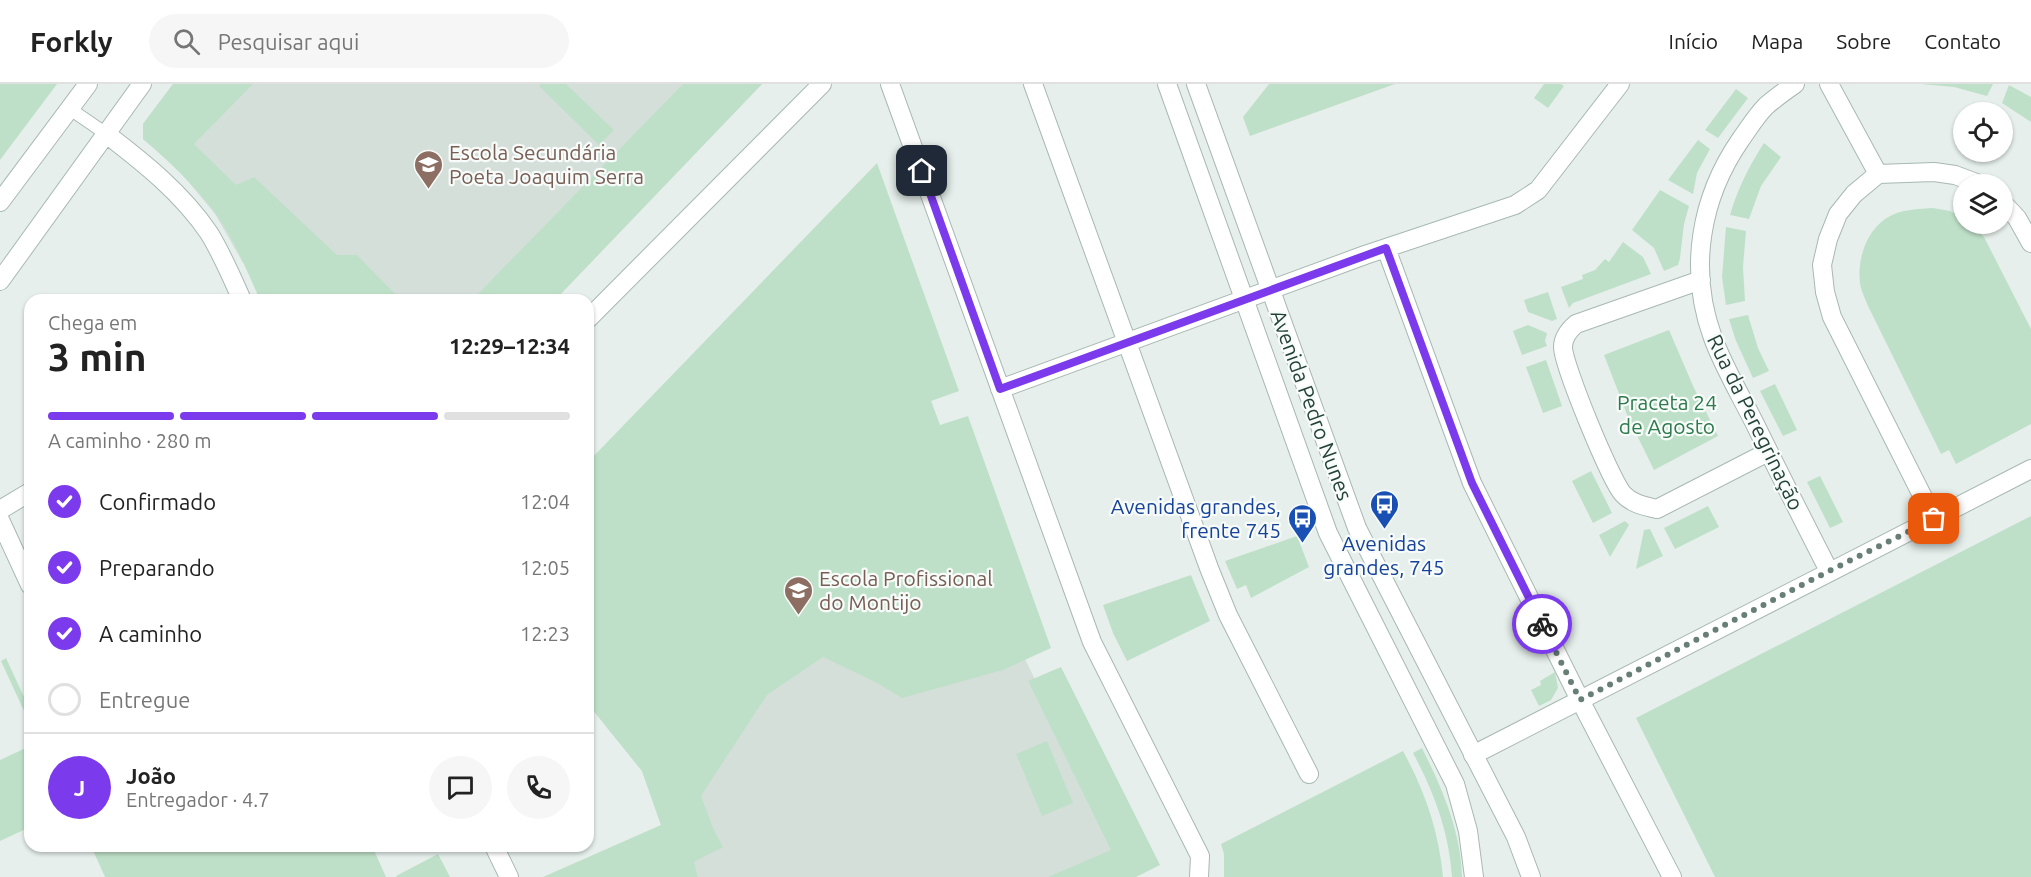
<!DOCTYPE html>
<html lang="pt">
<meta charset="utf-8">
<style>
:root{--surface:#fff;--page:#f6f6f6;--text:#222;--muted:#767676;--line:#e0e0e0;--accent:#7c3aed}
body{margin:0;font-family:Ubuntu,sans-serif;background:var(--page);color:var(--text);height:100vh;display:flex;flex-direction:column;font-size:22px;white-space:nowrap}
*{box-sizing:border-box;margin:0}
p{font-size:20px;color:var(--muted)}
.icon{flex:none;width:33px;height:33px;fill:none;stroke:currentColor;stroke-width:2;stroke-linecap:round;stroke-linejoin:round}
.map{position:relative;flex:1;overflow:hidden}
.side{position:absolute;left:24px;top:210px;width:570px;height:558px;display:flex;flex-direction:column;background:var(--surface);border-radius:18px;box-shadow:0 2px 4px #0004}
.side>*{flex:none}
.tools{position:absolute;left:1953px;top:18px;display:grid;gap:12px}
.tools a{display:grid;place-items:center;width:60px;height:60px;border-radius:50%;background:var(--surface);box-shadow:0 2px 4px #0004;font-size:30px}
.pin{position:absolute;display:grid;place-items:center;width:51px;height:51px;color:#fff;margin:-26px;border-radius:12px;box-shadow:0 3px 9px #0006}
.courier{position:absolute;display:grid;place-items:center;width:60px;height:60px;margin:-30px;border:4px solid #7c3aed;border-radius:50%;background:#fff;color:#222;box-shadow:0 2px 8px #0007}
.headline em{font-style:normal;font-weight:700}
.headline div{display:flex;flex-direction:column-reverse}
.headline{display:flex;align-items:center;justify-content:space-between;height:102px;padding:0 24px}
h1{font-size:39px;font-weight:700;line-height:45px}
.bar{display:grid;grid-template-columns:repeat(4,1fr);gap:9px 6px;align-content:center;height:72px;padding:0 24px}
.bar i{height:8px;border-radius:4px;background:var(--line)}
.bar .on{background:var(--accent)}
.bar p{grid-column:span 4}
.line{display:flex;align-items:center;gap:15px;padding:0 24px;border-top:2px solid var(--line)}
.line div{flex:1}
.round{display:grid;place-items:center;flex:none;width:63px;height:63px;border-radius:32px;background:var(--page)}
ol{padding:0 24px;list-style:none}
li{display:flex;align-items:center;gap:18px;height:66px}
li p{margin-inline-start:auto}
li .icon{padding:6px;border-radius:50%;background:var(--accent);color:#fff;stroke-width:4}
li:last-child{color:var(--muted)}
li i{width:33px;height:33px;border:3px solid var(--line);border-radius:50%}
header{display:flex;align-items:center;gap:36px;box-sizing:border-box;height:84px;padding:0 30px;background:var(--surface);border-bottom:2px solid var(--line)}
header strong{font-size:28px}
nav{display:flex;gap:33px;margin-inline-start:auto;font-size:21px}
.search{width:420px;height:54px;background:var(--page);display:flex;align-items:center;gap:15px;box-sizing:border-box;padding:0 21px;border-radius:33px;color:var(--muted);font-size:22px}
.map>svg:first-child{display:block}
.built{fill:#d4dfda}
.green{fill:#bfe0c8}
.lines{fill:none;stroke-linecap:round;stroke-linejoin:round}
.service-casing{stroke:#a8b8b2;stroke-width:14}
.minor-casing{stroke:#a8b8b2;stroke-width:20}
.tertiary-casing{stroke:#a8b8b2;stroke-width:20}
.service{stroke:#fff;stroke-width:12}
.minor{stroke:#fff;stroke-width:18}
.tertiary{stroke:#fff;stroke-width:18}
.done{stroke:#687f78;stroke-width:6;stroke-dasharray:0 10.8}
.route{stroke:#7c3aed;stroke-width:8}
.labels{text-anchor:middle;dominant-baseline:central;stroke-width:4.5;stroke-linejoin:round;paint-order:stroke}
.education-label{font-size:21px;fill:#785e54;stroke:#f7fbf9;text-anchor:start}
.park-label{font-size:21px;fill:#2d7a4b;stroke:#f7fbf9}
.street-label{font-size:21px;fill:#24423a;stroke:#f7fbf9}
.transit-label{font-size:21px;fill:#164399;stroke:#f7fbf9;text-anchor:end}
</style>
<header>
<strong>Forkly</strong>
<div class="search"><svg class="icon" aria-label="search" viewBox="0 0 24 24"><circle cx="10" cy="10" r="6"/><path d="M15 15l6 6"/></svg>Pesquisar aqui</div>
<nav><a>Início</a><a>Mapa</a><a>Sobre</a><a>Contato</a></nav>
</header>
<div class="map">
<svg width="2031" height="793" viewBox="0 0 2031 793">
<rect width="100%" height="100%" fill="#e6efeb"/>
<path class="built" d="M173,0H762L555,216H382L243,179L215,130L176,83L143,55V40Z
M931,317L1025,575L1121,771L1077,793H679L642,687L592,625L588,618V487Z"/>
<path class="green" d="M0,0H57L0,76Z
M173,0H253L194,60L236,101L254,93L337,171H357L401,216H260C247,187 234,155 215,129C194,101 169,77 143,55V40Z
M541,0H566L614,46L599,61L539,2Z
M683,0H762L555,216H472Z
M1269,0H1395L1250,52L1243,33Z
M1544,0H1561L1564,2L1548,24L1534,14Z
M1921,0H1993L1987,12L1954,3Z
M2009,1L2031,13V38L2002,19Z
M1736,5L1748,14L1718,54L1705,46Z
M1698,56L1710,65L1697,89L1693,110L1668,96Z
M1764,59L1781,73L1761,102L1749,135L1730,131C1738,104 1749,82 1764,59Z
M877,79L959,307L931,317L940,341L968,332L1051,564L1003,586L902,614L877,599L823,573L767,611L701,712L713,744L723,763L694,778L698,793H543L661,741L642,687L592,625L588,618V378Z
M1660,106L1689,122L1684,140L1680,174L1678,181L1664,187L1654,164L1632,146Z
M1933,124L1950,127L1963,134L1964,140H1971L1984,153L2031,245V340L1956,380L1949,366L1941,370L1868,222C1865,214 1861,207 1860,199C1857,174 1867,143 1892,131C1905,125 1919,125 1933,124Z
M1726,143L1746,147L1743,183L1745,217L1726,221L1722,193Z
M1623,158L1643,173L1651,190L1573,219L1569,224L1561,203L1583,195L1582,191L1595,186L1605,175L1609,178Z
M1548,208L1557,235L1552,237L1528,228L1524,216Z
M1748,231L1758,264L1769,287L1753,294L1736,257L1729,235Z
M1528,241L1547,249L1545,257L1547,262L1522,271L1513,247Z
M1669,246L1694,304L1718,352L1654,386L1628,333L1604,271Z
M1546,276L1562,322L1543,329L1526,283Z
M1775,300L1797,346L1783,352L1760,307Z
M1591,387L1612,429L1593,439L1572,397Z
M1820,392L1843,438L1830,444L1807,398Z
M1708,422L1719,443L1675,465L1664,444Z
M2031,432V793H1715L1636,634Z
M1625,437L1629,441L1610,473L1599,451Z
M1650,445L1663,472L1636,485L1644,446Z
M1297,452L1309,483L1251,514L1246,501L1237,505L1225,477Z
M1191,491L1210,537L1127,577L1113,549L1103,521Z
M6,574L30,626V640L1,577Z
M1061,583L1160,781L1136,793H1048L1111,766L1028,597Z
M1555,588L1558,604L1551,616L1539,622L1531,606L1541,601L1540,597Z
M1047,657L1073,719L1042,732L1016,670Z
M30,662V743L0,757V676Z
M1422,664C1442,704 1461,747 1462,793H1452C1449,748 1434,708 1413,669Z
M1403,667C1425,707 1439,748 1443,793H1224V770L1221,760Z
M91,762H372L386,793H105Z
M438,770L450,793H397L396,792Z"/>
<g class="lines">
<defs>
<path id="service" d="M70,25L105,49"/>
<path id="minor" d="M890,0L1092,558L1200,772L1199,793
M1033,0L1209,484L1228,531L1309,690
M1795,0C1785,7 1775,14 1766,22C1756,32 1749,44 1741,55C1700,114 1688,186 1713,254C1724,284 1741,312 1755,340C1779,389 1804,438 1829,487
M1829,0L1878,90
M105,49C143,78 182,109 209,149C222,170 232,194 242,216
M0,118L88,0
M2002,118L2017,134L2031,159
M1386,164L1472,399L1580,616L1672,793
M1701,196L1576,240C1569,246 1563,254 1563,263C1563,281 1611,397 1623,410C1632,420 1645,422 1657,425L1768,368
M0,197L142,0
M588,235L822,0
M1000,305L1365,171L1515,121L1538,106L1620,0
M0,426L30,408
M1934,435L1832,233L1825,208L1822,181L1828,155L1838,130L1854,110L1878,90L1934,88L1955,91L1979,100
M0,436L30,501
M1473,671L2031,385
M494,762L509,793"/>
<path id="tertiary" d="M1167,0L1328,449L1455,700L1468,747L1474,793
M1196,0L1357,444L1516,753L1531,793"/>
</defs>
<use href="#service" class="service-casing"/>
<use href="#minor" class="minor-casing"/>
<use href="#tertiary" class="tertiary-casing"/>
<use href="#service" class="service"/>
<use href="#minor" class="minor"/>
<use href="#tertiary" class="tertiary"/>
</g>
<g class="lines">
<path class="done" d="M1542,540L1580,616L1829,487L1934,435"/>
<path class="route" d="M922,87L1000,305L1386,164L1472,399L1542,540"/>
</g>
<defs>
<symbol id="school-pin" viewBox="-11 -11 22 30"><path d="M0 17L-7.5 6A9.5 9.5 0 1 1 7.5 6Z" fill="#8d6e63" stroke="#f7fbf9"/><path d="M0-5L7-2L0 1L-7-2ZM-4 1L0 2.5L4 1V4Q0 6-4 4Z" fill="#fff"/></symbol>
<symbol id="bus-pin" viewBox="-11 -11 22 30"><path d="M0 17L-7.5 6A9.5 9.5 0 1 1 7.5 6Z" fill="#1a4fb4" stroke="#f7fbf9"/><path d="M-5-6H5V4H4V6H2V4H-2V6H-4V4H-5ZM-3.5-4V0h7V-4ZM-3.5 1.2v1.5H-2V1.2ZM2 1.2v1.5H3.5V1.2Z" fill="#fff"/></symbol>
</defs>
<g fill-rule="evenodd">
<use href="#school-pin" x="412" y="64" width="33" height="45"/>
<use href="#bus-pin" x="1368" y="404" width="33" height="45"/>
<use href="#bus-pin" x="1286" y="418" width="33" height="45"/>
<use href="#school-pin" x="782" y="490" width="33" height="45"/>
</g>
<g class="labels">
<g class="education-label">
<text x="449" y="68">Escola Secundária<tspan x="449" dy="24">Poeta Joaquim Serra</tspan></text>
<text x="819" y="494">Escola Profissional<tspan x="819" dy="24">do Montijo</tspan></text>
</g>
<g class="park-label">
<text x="1667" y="318">Praceta 24<tspan x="1667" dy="24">de Agosto</tspan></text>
</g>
<g class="street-label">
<text transform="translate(1312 321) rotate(70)">Avenida Pedro Nunes</text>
<text transform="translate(1756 338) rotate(64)">Rua da Peregrinação</text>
</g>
<g class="transit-label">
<text x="1281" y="422">Avenidas grandes,<tspan x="1281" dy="24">frente 745</tspan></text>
<text x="1384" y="459" text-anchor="middle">Avenidas<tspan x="1384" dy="24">grandes, 745</tspan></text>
</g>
</g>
</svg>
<div class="tools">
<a><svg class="icon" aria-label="locate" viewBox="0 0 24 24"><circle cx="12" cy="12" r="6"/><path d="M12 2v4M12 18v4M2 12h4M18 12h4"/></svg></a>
<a><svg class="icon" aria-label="layers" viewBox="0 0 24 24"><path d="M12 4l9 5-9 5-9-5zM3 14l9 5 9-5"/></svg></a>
</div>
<div class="pin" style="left:1934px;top:435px;background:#ea580c"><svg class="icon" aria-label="bag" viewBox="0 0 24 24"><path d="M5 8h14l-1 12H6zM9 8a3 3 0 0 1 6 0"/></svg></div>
<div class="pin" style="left:922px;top:87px;background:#1f2937"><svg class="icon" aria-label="home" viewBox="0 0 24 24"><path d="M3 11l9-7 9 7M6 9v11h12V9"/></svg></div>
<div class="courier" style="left:1542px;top:540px"><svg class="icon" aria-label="bike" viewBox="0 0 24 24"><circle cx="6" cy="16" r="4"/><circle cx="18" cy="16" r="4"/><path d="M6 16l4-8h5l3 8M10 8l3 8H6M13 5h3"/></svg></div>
<section class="side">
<div class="headline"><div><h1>3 min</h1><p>Chega em</p></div><em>12:29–12:34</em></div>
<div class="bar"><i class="on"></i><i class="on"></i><i class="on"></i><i></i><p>A caminho · 280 m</p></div>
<ol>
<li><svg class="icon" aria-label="check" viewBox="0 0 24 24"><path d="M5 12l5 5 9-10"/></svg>Confirmado<p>12:04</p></li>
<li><svg class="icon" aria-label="check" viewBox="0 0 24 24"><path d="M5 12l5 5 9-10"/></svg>Preparando<p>12:05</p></li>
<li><svg class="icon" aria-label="check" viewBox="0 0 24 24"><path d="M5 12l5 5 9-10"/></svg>A caminho<p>12:23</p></li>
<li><i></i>Entregue</li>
</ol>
<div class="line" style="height:108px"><b class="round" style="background:var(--accent);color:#fff">J</b><div><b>João</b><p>Entregador · 4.7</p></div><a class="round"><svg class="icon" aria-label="chat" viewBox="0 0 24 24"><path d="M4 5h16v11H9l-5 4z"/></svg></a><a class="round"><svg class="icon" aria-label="phone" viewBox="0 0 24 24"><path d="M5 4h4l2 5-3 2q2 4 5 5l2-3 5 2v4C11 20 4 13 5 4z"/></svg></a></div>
</section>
</div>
